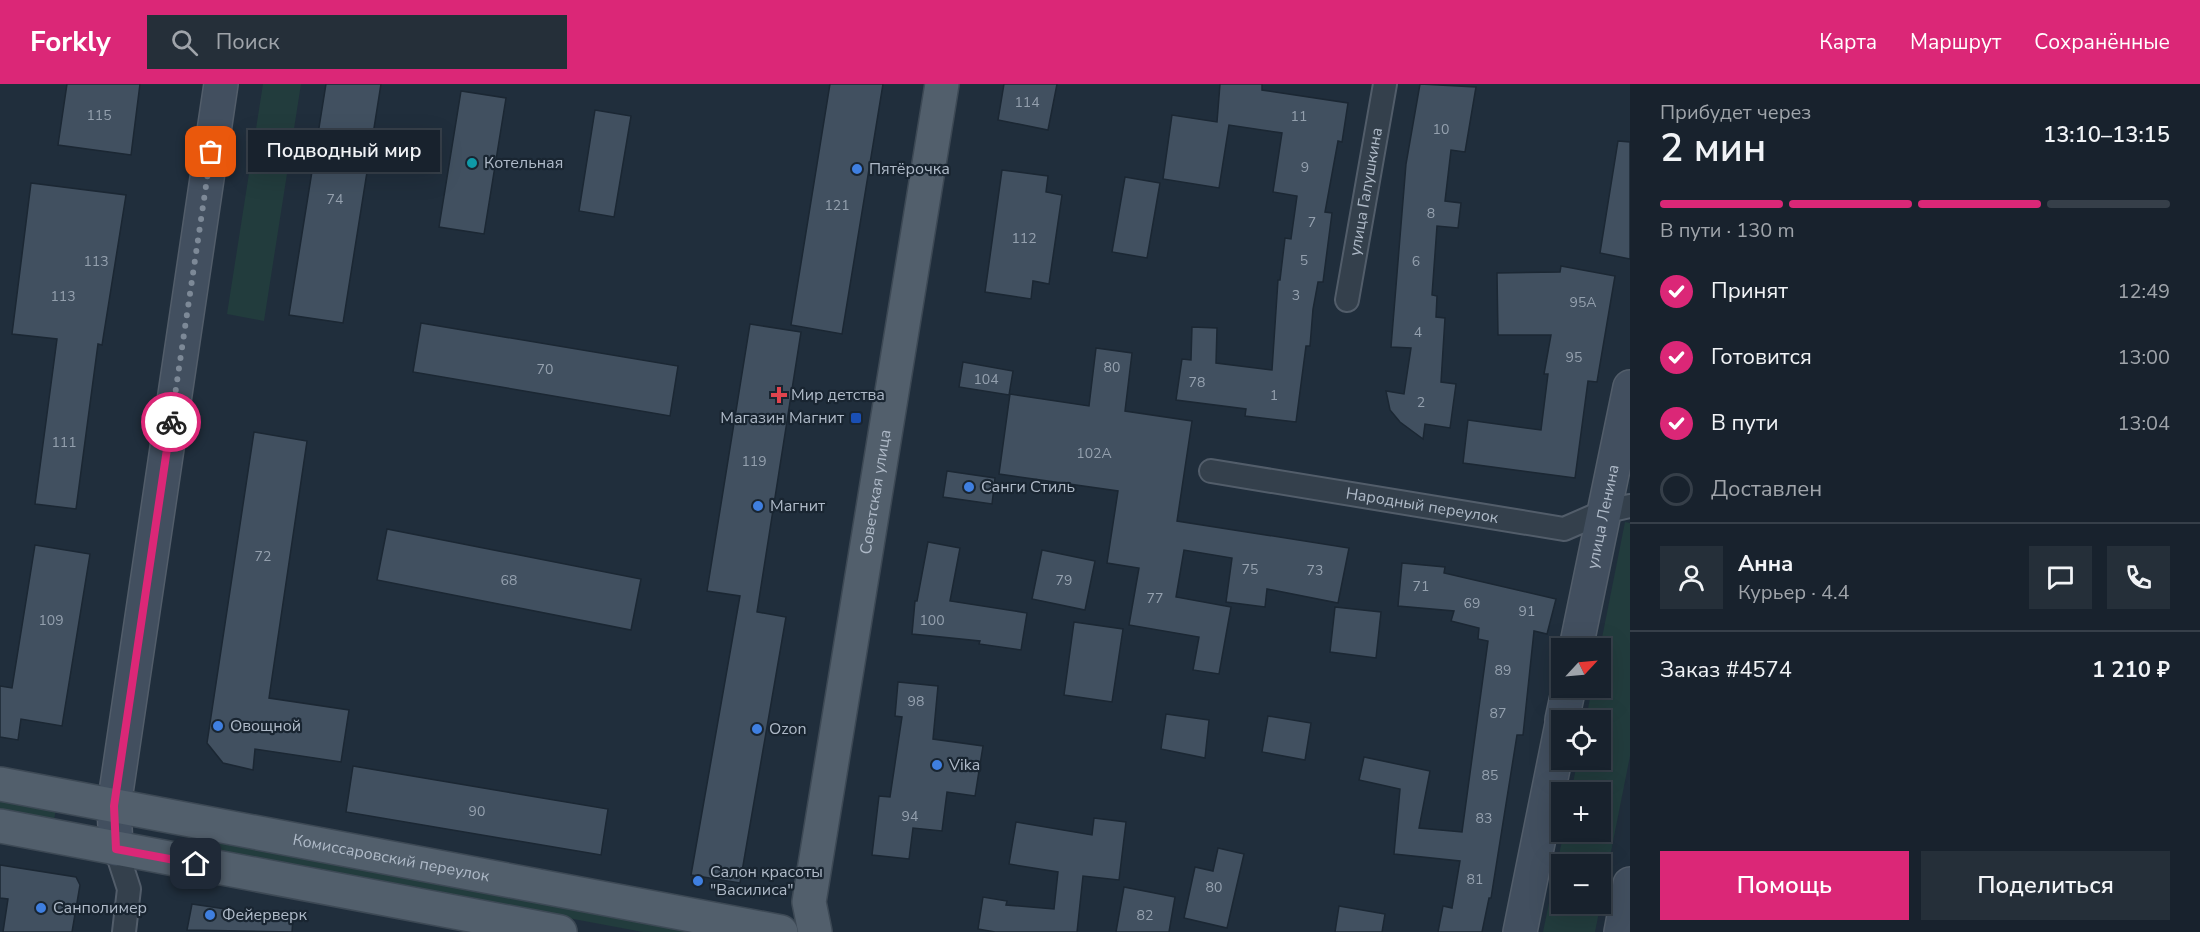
<!DOCTYPE html>
<html lang="ru">
<meta charset="utf-8">
<style>
:root{--surface:#18222d;--page:#252f39;--text:#f1f3f6;--muted:#9fa4aa;--line:#363f49;--accent:#db2777}
body{margin:0;font-family:"Nunito Sans",sans-serif;background:var(--page);color:var(--text);height:100vh;display:flex;flex-direction:column;font-size:22px;white-space:nowrap}
*{box-sizing:border-box;margin:0}
p{font-size:20px;color:var(--muted)}
.icon{flex:none;width:33px;height:33px;fill:none;stroke:currentColor;stroke-width:2;stroke-linecap:round;stroke-linejoin:round}
.map{position:relative;flex:1;overflow:hidden}
.side{display:flex;flex-direction:column;background:var(--surface);width:570px}
.side>*{flex:none}
.needle{width:39px;rotate:64deg}
.controls{position:absolute;left:1551px;top:554px;display:grid;gap:12px}
.controls a{display:grid;place-items:center;width:60px;height:60px;border-radius:0px;background:var(--surface);box-shadow:0 6px 24px #0002,0 0 0 2px var(--line);font-size:30px}
.pin{position:absolute;display:grid;place-items:center;width:51px;height:51px;color:#fff;margin:-26px;border-radius:12px;box-shadow:0 3px 9px #0006}
.courier{position:absolute;display:grid;place-items:center;width:60px;height:60px;margin:-30px;border:4px solid #db2777;border-radius:50%;background:#fff;color:#222;box-shadow:0 2px 8px #0007}
.bubble{position:absolute;height:42px;border-radius:0px;background:var(--surface);box-shadow:0 6px 24px #0002,0 0 0 2px var(--line);font-size:20px;font-weight:600;line-height:42px;text-align:center}
.head em{font-style:normal;font-weight:600}
.head div{display:flex;flex-direction:column-reverse}
.head{display:flex;align-items:center;justify-content:space-between;height:102px;padding:0 30px}
h1{font-size:39px;font-weight:600;line-height:45px}
.bar{display:grid;grid-template-columns:repeat(4,1fr);gap:9px 6px;align-content:center;height:72px;padding:0 30px}
.bar i{height:8px;border-radius:4px;background:var(--line)}
.bar .active{background:var(--accent)}
.bar p{grid-column:span 4}
.line{display:flex;align-items:center;gap:15px;padding:0 30px;border-top:2px solid var(--line)}
.line div{flex:1}
.round{display:grid;place-items:center;flex:none;width:63px;height:63px;border-radius:0px;background:var(--page)}
ol{padding:0 30px;list-style:none}
li{display:flex;align-items:center;gap:18px;height:66px}
li p{margin-inline-start:auto}
li .icon{padding:6px;border-radius:50%;background:var(--accent);color:#fff;stroke-width:4}
li:last-child{color:var(--muted)}
li i{width:33px;height:33px;border:3px solid var(--line);border-radius:50%}
.primary-button{display:flex;gap:12px;margin-top:auto;padding:12px 30px}
.primary-button a{flex:1;height:69px;border-radius:0px;background:var(--accent);color:#fff;font-size:24px;font-weight:600;line-height:69px;text-align:center}
.primary-button a+a{background:var(--page);color:var(--text)}
header{display:flex;align-items:center;gap:36px;box-sizing:border-box;height:84px;padding:0 30px;background:var(--accent);color:#fff}
header strong{font-size:28px}
nav{display:flex;gap:33px;margin-inline-start:auto;font-size:21px}
.search{width:420px;height:54px;background:var(--page);display:flex;align-items:center;gap:15px;box-sizing:border-box;padding:0 21px;border-radius:0px;color:var(--muted);font-size:22px}
main{display:flex;flex:1;min-height:0}
.map>svg:first-child{display:block}
.green{fill:#223c3d;fill-rule:evenodd}
.building{fill:#415060;stroke:#1b2733;stroke-width:1.5}
.lines{fill:none;stroke-linecap:round;stroke-linejoin:round}
.street-casing{stroke:#525d6a;stroke-width:26}
.secondary-casing{stroke:#525d6a;stroke-width:36}
.primary-casing{stroke:#3d4955;stroke-width:36}
.street{stroke:#34404c;stroke-width:22}
.secondary{stroke:#424f5f;stroke-width:33}
.primary{stroke:#525f6c;stroke-width:33}
.done{stroke:#7d8997;stroke-width:6;stroke-dasharray:0 10.8}
.route{stroke:#db2777;stroke-width:8}
.culture-dot{fill:#0f9aa8;stroke:#192531;stroke-width:2}
.shop-dot{fill:#3f7fe0;stroke:#192531;stroke-width:2}
.health-dot{fill:#e0444e;stroke:#192531;stroke-width:2}
.transit-dot{fill:#1a4fb4;stroke:#192531;stroke-width:2}
.labels{text-anchor:middle;dominant-baseline:central;stroke-width:4.5;stroke-linejoin:round;paint-order:stroke}
.number-label{font-size:14px;fill:#94a0ae}
.poi-label{font-size:16px;fill:#afbac8;stroke:#192531;text-anchor:start}
.street-label{font-size:16px;fill:#afbac8;stroke:#192531}
</style>
<header>
<strong>Forkly</strong>
<div class="search"><svg class="icon" aria-label="search" viewBox="0 0 24 24"><circle cx="10" cy="10" r="6"/><path d="M15 15l6 6"/></svg>Поиск</div>
<nav><a>Карта</a><a>Маршрут</a><a>Сохранённые</a></nav>
</header>
<main>
<div class="map">
<svg width="1630" height="848" viewBox="0 0 1630 848">
<rect width="100%" height="100%" fill="#202e3c"/>
<path class="green" d="M263,0H301L264,237L227,230Z
M1625,438L1630,439V672L1595,848H1543L1564,747H1600V708H1571L1578,675H1600V636H1586L1592,603H1600V564ZM1562,780H1600V819H1562Z
M0,714L56,725L54,736L0,726Z
M207,752L719,848H643L204,766Z"/>
<path class="building" d="M67,0H140L131,71L58,61Z
M326,0H381L343,239L289,231Z
M830,0H883L842,250L791,241Z
M1004,0H1057L1048,46L998,36Z
M1220,0H1262V6L1348,19L1342,58L1338,57L1325,128L1332,129L1323,198H1318L1313,225L1310,262H1306L1296,338L1245,332L1246,325L1176,316L1182,275L1191,276L1192,243L1217,244L1216,279L1272,286L1278,196H1280L1285,154L1291,155L1297,112L1273,108L1282,49L1229,41L1219,104L1163,95L1172,31L1217,38Z
M1420,0L1476,3L1465,68L1451,66L1445,117L1461,119L1458,144L1437,142L1432,211L1437,212L1436,233L1445,234L1441,298L1456,300L1450,344L1425,340L1423,355L1400,338L1390,326L1386,307L1404,310L1411,264L1391,263L1406,80Z
M461,7L506,14L484,150L439,143Z
M595,26L631,32L614,133L579,127Z
M1618,57L1630,58V175L1600,169Z
M1002,86L1048,92L1046,108L1062,111L1049,200L1033,197L1031,215L985,208Z
M1125,93L1160,99L1147,174L1112,168Z
M31,99L126,111L102,261L98,260L76,425L35,420L57,255L12,250Z
M1561,182L1615,192L1597,298L1588,297L1575,394L1463,379L1468,336L1541,346L1548,290H1544L1551,251H1498L1497,189L1560,188Z
M421,239L678,282L670,332L413,288Z
M750,240L801,248L757,528L786,533L740,799L691,791L740,512L707,507Z
M1096,264L1132,269L1125,327L1192,337L1177,437L1349,464L1338,519L1267,505L1265,523L1226,518L1232,474L1184,466L1176,513L1231,523L1219,590L1193,586L1199,553L1129,541L1139,484L1107,479L1118,407L999,390L1010,310L1089,322Z
M963,278L1013,287L1009,311L959,303Z
M254,348L307,357L269,614L349,626L341,678L255,665L253,686L223,679L207,659Z
M947,387L995,394L992,420L943,413Z
M387,445L641,495L631,546L377,496Z
M928,458L960,464L950,517L1027,529L1021,566L979,560L980,557L912,550L915,517H917Z
M35,461L90,470L62,642L21,635L18,656L0,653V602L12,604Z
M1042,466L1095,477L1085,526L1032,515Z
M1402,479L1445,483L1444,489L1556,515L1547,550L1534,547L1523,651H1517L1491,814H1489L1482,848H1438L1443,822L1452,824L1460,777L1394,770L1400,705L1359,696L1364,673L1430,687L1419,744L1462,748L1488,557L1478,555L1479,544L1451,537L1454,527L1398,522Z
M1335,523L1381,528L1376,574L1330,568Z
M1074,538L1123,545L1112,618L1064,611Z
M898,598L938,602L933,655L983,662L975,712L947,708L942,747L913,744L909,775L872,771L879,712L890,713L902,633L895,632Z
M1166,630L1209,636L1205,674L1161,665Z
M1268,632L1311,639L1305,676L1262,668Z
M353,682L608,725L601,771L346,728Z
M1094,734L1126,738L1119,796L1083,792L1077,848H995L978,845L983,813L1007,817L1006,821L1054,825L1058,788L1009,780L1016,738L1092,751Z
M1218,764L1244,770L1227,844L1184,834L1195,783L1213,787Z
M0,781L76,793L80,801L72,848H3L8,815L0,814Z
M1124,803L1175,813L1169,848H1116Z
M192,820L293,835L292,848L187,846Z
M1339,822L1385,830L1382,848H1335Z"/>
<g class="lines">
<defs>
<g id="street">
<path id="s1" d="M1347,216L1385,0"/>
<path id="s2" d="M1211,387L1564,445L1603,428L1630,422"/>
<path d="M116,765L129,805L124,848"/>
</g>
<g id="secondary">
<path id="s3" d="M1576,564L1630,303"/>
<path d="M1562,636L1569,603"/>
<path d="M116,765L114,722L221,0"/>
<path d="M1520,848L1562,640"/>
<path d="M1621,848L1630,800"/>
</g>
<g id="primary">
<path id="s4" d="M0,700L781,848"/>
<path d="M0,742L560,848"/>
<path id="s5" d="M815,848L809,818L942,0"/>
</g>
</defs>
<use href="#street" class="street-casing"/>
<use href="#secondary" class="secondary-casing"/>
<use href="#primary" class="primary-casing"/>
<use href="#street" class="street"/>
<use href="#secondary" class="secondary"/>
<use href="#primary" class="primary"/>
</g>
<g class="lines">
<path class="done" d="M171,338L211,68"/>
<path class="route" d="M171,338L114,722L116,765L196,780"/>
</g>
<circle class="culture-dot" cx="472" cy="79" r="6"/>
<g class="shop-dot">
<circle cx="857" cy="85" r="6"/>
<circle cx="969" cy="403" r="6"/>
<circle cx="758" cy="422" r="6"/>
<circle cx="218" cy="642" r="6"/>
<circle cx="757" cy="645" r="6"/>
<circle cx="937" cy="681" r="6"/>
<circle cx="698" cy="797" r="6"/>
<circle cx="41" cy="824" r="6"/>
<circle cx="210" cy="831" r="6"/>
</g>
<path class="health-dot" d="M776 302h6v6h6v6h-6v6h-6v-6h-6v-6h6z"/>
<rect class="transit-dot" x="850" y="328" width="12" height="12" rx="3"/>
<g class="labels">
<g class="number-label">
<text x="1027" y="18">114</text>
<text x="99" y="31">115</text>
<text x="1299" y="32">11</text>
<text x="1441" y="45">10</text>
<text x="1305" y="83">9</text>
<text x="335" y="115">74</text>
<text x="837" y="121">121</text>
<text x="1431" y="129">8</text>
<text x="1312" y="138">7</text>
<text x="1024" y="154">112</text>
<text x="1304" y="176">5</text>
<text x="96" y="177">113</text>
<text x="1416" y="177">6</text>
<text x="1296" y="211">3</text>
<text x="63" y="212">113</text>
<text x="1583" y="218">95А</text>
<text x="1418" y="248">4</text>
<text x="1574" y="273">95</text>
<text x="1112" y="283">80</text>
<text x="545" y="285">70</text>
<text x="986" y="295">104</text>
<text x="1197" y="298">78</text>
<text x="1274" y="311">1</text>
<text x="1421" y="318">2</text>
<text x="64" y="358">111</text>
<text x="1094" y="369">102А</text>
<text x="754" y="377">119</text>
<text x="263" y="472">72</text>
<text x="1250" y="485">75</text>
<text x="1315" y="486">73</text>
<text x="509" y="496">68</text>
<text x="1064" y="496">79</text>
<text x="1421" y="502">71</text>
<text x="1155" y="514">77</text>
<text x="1472" y="519">69</text>
<text x="1527" y="527">91</text>
<text x="51" y="536">109</text>
<text x="932" y="536">100</text>
<text x="1503" y="586">89</text>
<text x="916" y="617">98</text>
<text x="1498" y="629">87</text>
<text x="1490" y="691">85</text>
<text x="477" y="727">90</text>
<text x="910" y="732">94</text>
<text x="1484" y="734">83</text>
<text x="1475" y="795">81</text>
<text x="1214" y="803">80</text>
<text x="1145" y="831">82</text>
</g>
<g class="poi-label">
<text x="484" y="79">Котельная</text>
<text x="869" y="85">Пятёрочка</text>
<text x="791" y="311">Мир детства</text>
<text x="844" y="334" text-anchor="end">Магазин Магнит</text>
<text x="981" y="403">Санги Стиль</text>
<text x="770" y="422">Магнит</text>
<text x="230" y="642">Овощной</text>
<text x="769" y="645">Ozon</text>
<text x="949" y="681">Vika</text>
<text x="710" y="788">Салон красоты<tspan x="710" dy="18">"Василиса"</tspan></text>
<text x="53" y="824">Санполимер</text>
<text x="222" y="831">Фейерверк</text>
</g>
<g class="street-label">
<text stroke="none"><textPath href="#s1" startOffset="110">улица Галушкина</textPath></text>
<text stroke="none"><textPath href="#s5" startOffset="446">Советская улица</textPath></text>
<text stroke="none"><textPath href="#s2" startOffset="214">Народный переулок</textPath></text>
<text stroke="none"><textPath href="#s3" startOffset="134">улица Ленина</textPath></text>
<text stroke="none"><textPath href="#s4" startOffset="398">Комиссаровский переулок</textPath></text>
</g>
</g>
</svg>
<div class="controls">
<a><svg class="needle" viewBox="-14 -14 28 28"><path d="M0-13l5 13h-10z" fill="#e53935"/><path d="M0 13l5-13h-10z" fill="#9fa4aa"/></svg></a>
<a><svg class="icon" aria-label="locate" viewBox="0 0 24 24"><circle cx="12" cy="12" r="6"/><path d="M12 2v4M12 18v4M2 12h4M18 12h4"/></svg></a>
<a>+</a>
<a>−</a>
</div>
<div class="pin" style="left:211px;top:68px;background:#ea580c"><svg class="icon" aria-label="bag" viewBox="0 0 24 24"><path d="M5 8h14l-1 12H6zM9 8a3 3 0 0 1 6 0"/></svg></div>
<div class="pin" style="left:196px;top:780px;background:#1f2937"><svg class="icon" aria-label="home" viewBox="0 0 24 24"><path d="M3 11l9-7 9 7M6 9v11h12V9"/></svg></div>
<div class="courier" style="left:171px;top:338px"><svg class="icon" aria-label="bike" viewBox="0 0 24 24"><circle cx="6" cy="16" r="4"/><circle cx="18" cy="16" r="4"/><path d="M6 16l4-8h5l3 8M10 8l3 8H6M13 5h3"/></svg></div>
<div class="bubble" style="left:248px;top:46px;width:192px">Подводный мир</div>
</div>
<section class="side">
<div class="head"><div><h1>2 мин</h1><p>Прибудет через</p></div><em>13:10–13:15</em></div>
<div class="bar"><i class="active"></i><i class="active"></i><i class="active"></i><i></i><p>В пути · 130 m</p></div>
<ol>
<li><svg class="icon" aria-label="check" viewBox="0 0 24 24"><path d="M5 12l5 5 9-10"/></svg>Принят<p>12:49</p></li>
<li><svg class="icon" aria-label="check" viewBox="0 0 24 24"><path d="M5 12l5 5 9-10"/></svg>Готовится<p>13:00</p></li>
<li><svg class="icon" aria-label="check" viewBox="0 0 24 24"><path d="M5 12l5 5 9-10"/></svg>В пути<p>13:04</p></li>
<li><i></i>Доставлен</li>
</ol>
<div class="line" style="height:108px"><a class="round"><svg class="icon" aria-label="person" viewBox="0 0 24 24"><circle cx="12" cy="8" r="4"/><path d="M4 21q1-7 8-7t8 7"/></svg></a><div><b>Анна</b><p>Курьер · 4.4</p></div><a class="round"><svg class="icon" aria-label="chat" viewBox="0 0 24 24"><path d="M4 5h16v11H9l-5 4z"/></svg></a><a class="round"><svg class="icon" aria-label="phone" viewBox="0 0 24 24"><path d="M5 4h4l2 5-3 2q2 4 5 5l2-3 5 2v4C11 20 4 13 5 4z"/></svg></a></div>
<div class="line" style="height:78px"><div>Заказ #4574</div><b>1 210 ₽</b></div>
<div class="primary-button"><a>Помощь</a><a>Поделиться</a></div>
</section>
</main>
